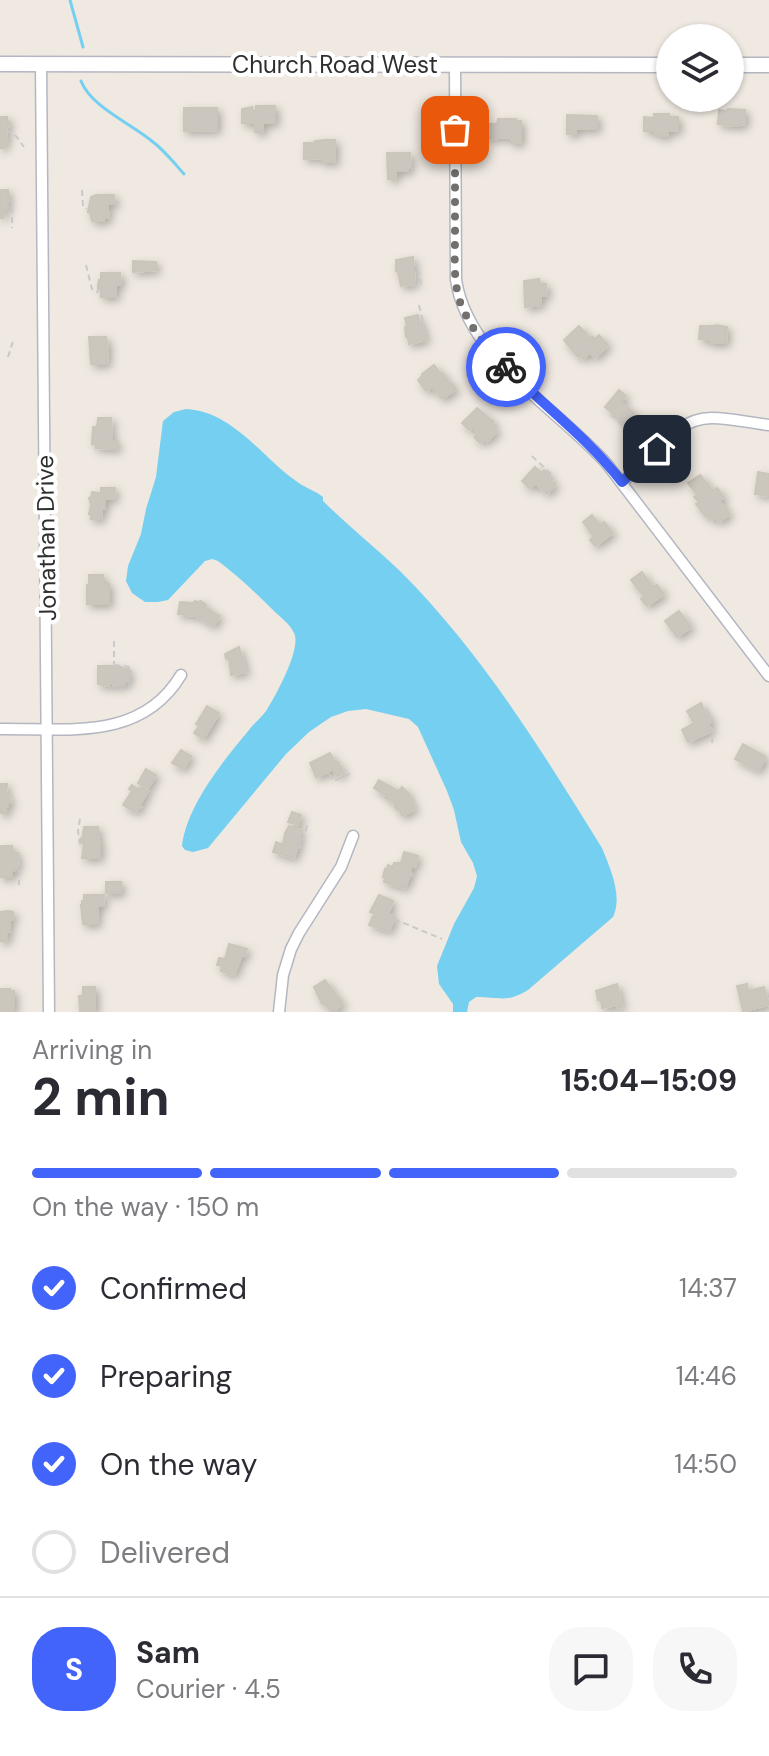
<!DOCTYPE html>
<meta charset="utf-8">
<style>
:root{--surface:#fff;--page:#f7f7f7;--text:#2b2b33;--muted:#7c7c81;--line:#e1e1e2;--accent:#4264fb}
body{margin:0;font-family:"DM Sans",sans-serif;background:var(--page);color:var(--text);height:100vh;display:flex;flex-direction:column;font-size:30px;white-space:nowrap}
*{box-sizing:border-box;margin:0}
p{font-size:26px;color:var(--muted)}
.icon{flex:none;width:44px;height:44px;fill:none;stroke:currentColor;stroke-width:2;stroke-linecap:round;stroke-linejoin:round}
.map{position:relative;height:1012px;overflow:hidden}
.details{display:flex;flex-direction:column;background:var(--surface);flex:1}
.details>*{flex:none}
.controls{position:absolute;left:656px;top:24px;display:grid;gap:16px}
.controls a{display:grid;place-items:center;width:88px;height:88px;border-radius:50%;background:var(--surface);box-shadow:0 2px 6px #0004;font-size:40px}
.pin{position:absolute;display:grid;place-items:center;width:68px;height:68px;color:#fff;margin:-34px;border-radius:16px;box-shadow:0 4px 12px #0006}
.courier{position:absolute;display:grid;place-items:center;width:80px;height:80px;margin:-40px;border:6px solid #4264fb;border-radius:50%;background:#fff;color:#222;box-shadow:0 2px 10px #0007}
.summary em{font-style:normal;font-weight:700}
.summary div{display:flex;flex-direction:column-reverse}
.summary{display:flex;align-items:center;justify-content:space-between;height:136px;padding:0 32px}
h1{font-size:52px;font-weight:700;line-height:60px}
.bar{display:grid;grid-template-columns:repeat(4,1fr);gap:12px 8px;align-content:center;height:96px;padding:0 32px}
.bar i{height:10px;border-radius:6px;background:var(--line)}
.bar .selected{background:var(--accent)}
.bar p{grid-column:span 4}
.line{display:flex;align-items:center;gap:20px;padding:0 32px;border-top:2px solid var(--line)}
.line div{flex:1}
.round{display:grid;place-items:center;flex:none;width:84px;height:84px;border-radius:32px;background:var(--page)}
ol{padding:0 32px;list-style:none}
li{display:flex;align-items:center;gap:24px;height:88px}
li p{margin-inline-start:auto}
li .icon{padding:8px;border-radius:50%;background:var(--accent);color:#fff;stroke-width:4}
li:last-child{color:var(--muted)}
li i{width:44px;height:44px;border:4px solid var(--line);border-radius:50%}
.map>svg:first-child{display:block}
.water{fill:#75cff0}
.lines{fill:none;stroke-linecap:round;stroke-linejoin:round}
.stream{stroke:#75cff0;stroke-width:3}
.building{fill:#cbc7bf;stroke:#cbc5ba;stroke-width:2;filter:url(#shadow)}
.street-casing{stroke:#b4b7c1;stroke-width:13}
.secondary-casing{stroke:#b4b7c1;stroke-width:17}
.path{stroke:#c9c9c9;stroke-width:2;stroke-dasharray:6 4;stroke-linecap:butt}
.street{stroke:#fff;stroke-width:10}
.secondary{stroke:#fff;stroke-width:14}
.done{stroke:#726f6d;stroke-width:8;stroke-dasharray:0 14.4}
.route{stroke:#4264fb;stroke-width:10}
.labels{text-anchor:middle;dominant-baseline:central;stroke-width:8;stroke-linejoin:round;paint-order:stroke}
.street-label{font-size:24px;fill:#2e2e2e;stroke:#fff}
</style>
<div class="map">
<svg width="769" height="1012" viewBox="0 0 769 1012">
<defs>
<filter id="shadow"><feDropShadow dx="3.5" dy="3.5" stdDeviation="4" flood-color="#0004"/></filter>
</defs>
<rect width="100%" height="100%" fill="#efe9e1"/>
<path class="water" d="M186,409C232,411 262,457 296,481C305,488 314,490 323,497V501C347,525 375,547 400,571C481,652 542,751 602,848C610,868 623,896 613,917L528,990C507,1003 500,997 476,997L469,1002L467,1012H453V1004L439,984L437,966L454,924L474,888L477,876L473,863L461,842L454,810L447,791L418,727L409,719L366,709L348,711L331,717L309,732L286,754L208,848L193,852L185,850L182,846C187,805 224,760 249,730C254,723 261,718 266,711C275,697 302,648 294,633C290,624 280,617 273,610C256,593 238,576 218,561L212,559L205,561L168,600L158,602H145L132,593L126,581L128,566L141,534L146,509L156,477L163,421L174,412Z"/>
<g class="lines">
<path class="stream" d="M70,0L83,47
M81,81C91,107 132,124 153,142C165,151 174,163 184,174"/>
</g>
<path class="building" d="M256,106H275V123H263V132H255V123H242V109L252,107V111H256Z
M184,108H217V130L184,131Z
M728,109L745,110V124L735,126L718,124L719,110L728,111Z
M654,114H669V117H678V131L668,130V136H659V134H654V131H644V117L654,118Z
M567,115L597,116V129H576V134H567Z
M0,117H7V122H9L8,128H6L7,140L4,143V148H0Z
M498,119H516V121H521V143H511L512,137L487,139V124H497Z
M325,140H335V162H322V158L304,159V143H315V141Z
M387,153H410L411,168H408V171H396V179H388Z
M0,190H8V209H3V218H0Z
M96,195H114L115,204H107L109,218H104V221H92L90,212H88L91,197Z
M413,257L415,284L401,286L398,272L396,271V260Z
M133,261L156,262V270L133,272Z
M101,273H120L121,285H115L116,297H101V289H98V285L99,280H101Z
M539,279V284H546L547,296H540L541,305L525,307L524,281Z
M418,315L420,324H422L426,340L409,344L408,338L406,337L405,327H407L405,318Z
M716,325L727,327L726,343H710V340L699,339L700,326H715Z
M579,326L587,334L585,336L589,340L592,336L595,339L599,335L608,345L595,358L590,352L583,359L578,355L577,356L564,340Z
M89,337H106L108,348L107,364H91Z
M434,365L441,374L443,373L450,385L452,383L456,389L442,399L432,387L426,391L418,380L423,375L422,374Z
M619,390L626,396L620,402L630,409L635,416L626,425L615,417V415L605,407Z
M477,408L494,422L491,425L497,431L487,441L485,439L480,443L474,437L479,433L472,427L469,430L462,423Z
M98,418H111L112,441H117V449L96,448V444H92L93,427H97Z
M535,467L542,473L544,470L550,475L549,480L556,484L547,494L535,483L530,489L522,481Z
M758,472L769,474V496L755,494Z
M700,475L713,491L717,488L724,497L719,501L730,514L719,522L715,517L712,520L708,515L706,517L696,504L699,502L694,497L697,495L688,483Z
M101,488H115L114,499L105,498V509H102L101,519H91V514H89L91,505L89,498L91,497L92,492L101,493Z
M592,515L600,525L604,522L613,533L595,546L590,540L594,537L583,522Z
M642,572L653,587L657,585L664,594L647,606L641,599L644,597L631,580Z
M89,575H103V584H109V604H87V585H89Z
M195,601L197,602L201,601L205,604V607L220,616L213,626L196,616L178,614L180,602L193,603Z
M679,611L691,627L677,637L665,621Z
M239,647L246,672L231,675L229,658L226,659L225,654Z
M98,666H116L122,667V669H129V682H125V684L120,686H114V683H110V686L98,684Z
M701,703L707,716L709,715L712,721L708,724L712,731L688,742L682,730L694,723L687,711Z
M207,706L219,713L203,739L194,733L199,726L196,724Z
M743,744L766,757L758,771L735,759Z
M181,750L191,756L183,769L172,763Z
M330,753L335,763L338,762L344,773L337,776L333,769L329,771V772L316,777L310,763Z
M146,769L156,775L148,788L138,783Z
M379,780L398,791L402,787L410,795L408,796L415,809L402,816L399,809L397,810L394,805L396,804L394,802L385,798L386,796L374,788Z
M0,784H7L6,794L10,798L11,803H8V807H6V814L0,813Z
M132,785L139,790L141,787L148,791L139,806L141,807L135,812L123,805L132,791L129,789Z
M292,812L301,815L296,829L301,830L299,838L300,840L294,858L273,852L276,842L283,845L285,833L289,826L294,827L295,824L288,822Z
M84,827H98V835L99,841H100V858H82L84,843H81V839L82,840Z
M1,846H12V852L18,853L17,869L12,871V877H0Z
M404,852L418,856L415,867L411,866L410,871L412,874L409,877L405,888L384,882L385,877H383L385,869L386,870L388,865L393,867L394,863H401Z
M106,882H121V893H106Z
M84,895H104L103,906H98L97,924H83L81,905H82V901H84Z
M379,895L393,901L388,914L395,917L389,931L369,925L373,916L375,917L376,914L370,912Z
M9,911L13,912V920H9L10,932H7V941H0V912Z
M229,944L247,949L245,956L242,955L234,975L221,971L222,966L217,965L219,958L225,959Z
M325,980L343,1004L332,1012L324,1003L322,1004L314,987Z
M617,984L622,1007L618,1008L617,1005L602,1008L601,1000H598L596,991Z
M747,984L748,991L764,987L769,1005L743,1011L737,986Z
M83,987H95V1012H80L79,996H83Z
M0,989H10V991H14V1011L0,1012Z"/>
<g class="lines">
<defs>
<path id="street" d="M41,64L49,1012
M455,65L456,280C468,358 557,408 607,464L769,676
M622,482C651,460 672,418 712,418C731,418 750,423 769,425
M0,729C66,728 141,742 181,675
M279,1012L283,975L291,949L299,933L341,867L353,836"/>
<path id="secondary" d="M0,64L670,65
M730,65H769"/>
</defs>
<use href="#street" class="street-casing"/>
<use href="#secondary" class="secondary-casing"/>
<path class="path" d="M6,130L16,136L24,147
M82,190L83,206L87,209
M8,200L12,201V228
M86,265L92,289L93,291L99,292
M411,286L421,284L417,265L414,266
M419,305L425,331L424,332
M8,357L14,338
M613,414L612,416L626,428L631,423
M532,456L551,474L549,477
M114,641V664
M114,665L131,667V677
M112,683L114,688L122,689L131,684L132,677
M707,710L714,722L712,743
M329,774L334,781L353,772
M80,819L78,831L80,845
M298,847L300,848L308,823
M18,861H19V885
M394,919L442,939"/>
<use href="#street" class="street"/>
<use href="#secondary" class="secondary"/>
</g>
<g class="lines">
<path class="done" d="M455,130C455,165 455,200 455,235C455,257 453,281 460,302C470,328 487,348 506,367"/>
<path class="route" d="M506,367C544,406 589,439 622,482L657,449"/>
</g>
<g class="labels">
<g class="street-label">
<text x="335" y="64">Church Road West</text>
<text transform="translate(46 538) rotate(-91)">Jonathan Drive</text>
</g>
</g>
</svg>
<div class="controls">
<a><svg class="icon" aria-label="layers" viewBox="0 0 24 24"><path d="M12 4l9 5-9 5-9-5zM3 14l9 5 9-5"/></svg></a>
</div>
<div class="pin" style="left:455px;top:130px;background:#ea580c"><svg class="icon" aria-label="bag" viewBox="0 0 24 24"><path d="M5 8h14l-1 12H6zM9 8a3 3 0 0 1 6 0"/></svg></div>
<div class="pin" style="left:657px;top:449px;background:#1f2937"><svg class="icon" aria-label="home" viewBox="0 0 24 24"><path d="M3 11l9-7 9 7M6 9v11h12V9"/></svg></div>
<div class="courier" style="left:506px;top:367px"><svg class="icon" aria-label="bike" viewBox="0 0 24 24"><circle cx="6" cy="16" r="4"/><circle cx="18" cy="16" r="4"/><path d="M6 16l4-8h5l3 8M10 8l3 8H6M13 5h3"/></svg></div>
</div>
<section class="details">
<div class="summary"><div><h1>2 min</h1><p>Arriving in</p></div><em>15:04–15:09</em></div>
<div class="bar"><i class="selected"></i><i class="selected"></i><i class="selected"></i><i></i><p>On the way · 150 m</p></div>
<ol>
<li><svg class="icon" aria-label="check" viewBox="0 0 24 24"><path d="M5 12l5 5 9-10"/></svg>Confirmed<p>14:37</p></li>
<li><svg class="icon" aria-label="check" viewBox="0 0 24 24"><path d="M5 12l5 5 9-10"/></svg>Preparing<p>14:46</p></li>
<li><svg class="icon" aria-label="check" viewBox="0 0 24 24"><path d="M5 12l5 5 9-10"/></svg>On the way<p>14:50</p></li>
<li><i></i>Delivered</li>
</ol>
<div class="line" style="height:144px"><b class="round" style="background:var(--accent);color:#fff">S</b><div><b>Sam</b><p>Courier · 4.5</p></div><a class="round"><svg class="icon" aria-label="chat" viewBox="0 0 24 24"><path d="M4 5h16v11H9l-5 4z"/></svg></a><a class="round"><svg class="icon" aria-label="phone" viewBox="0 0 24 24"><path d="M5 4h4l2 5-3 2q2 4 5 5l2-3 5 2v4C11 20 4 13 5 4z"/></svg></a></div>
</section>
